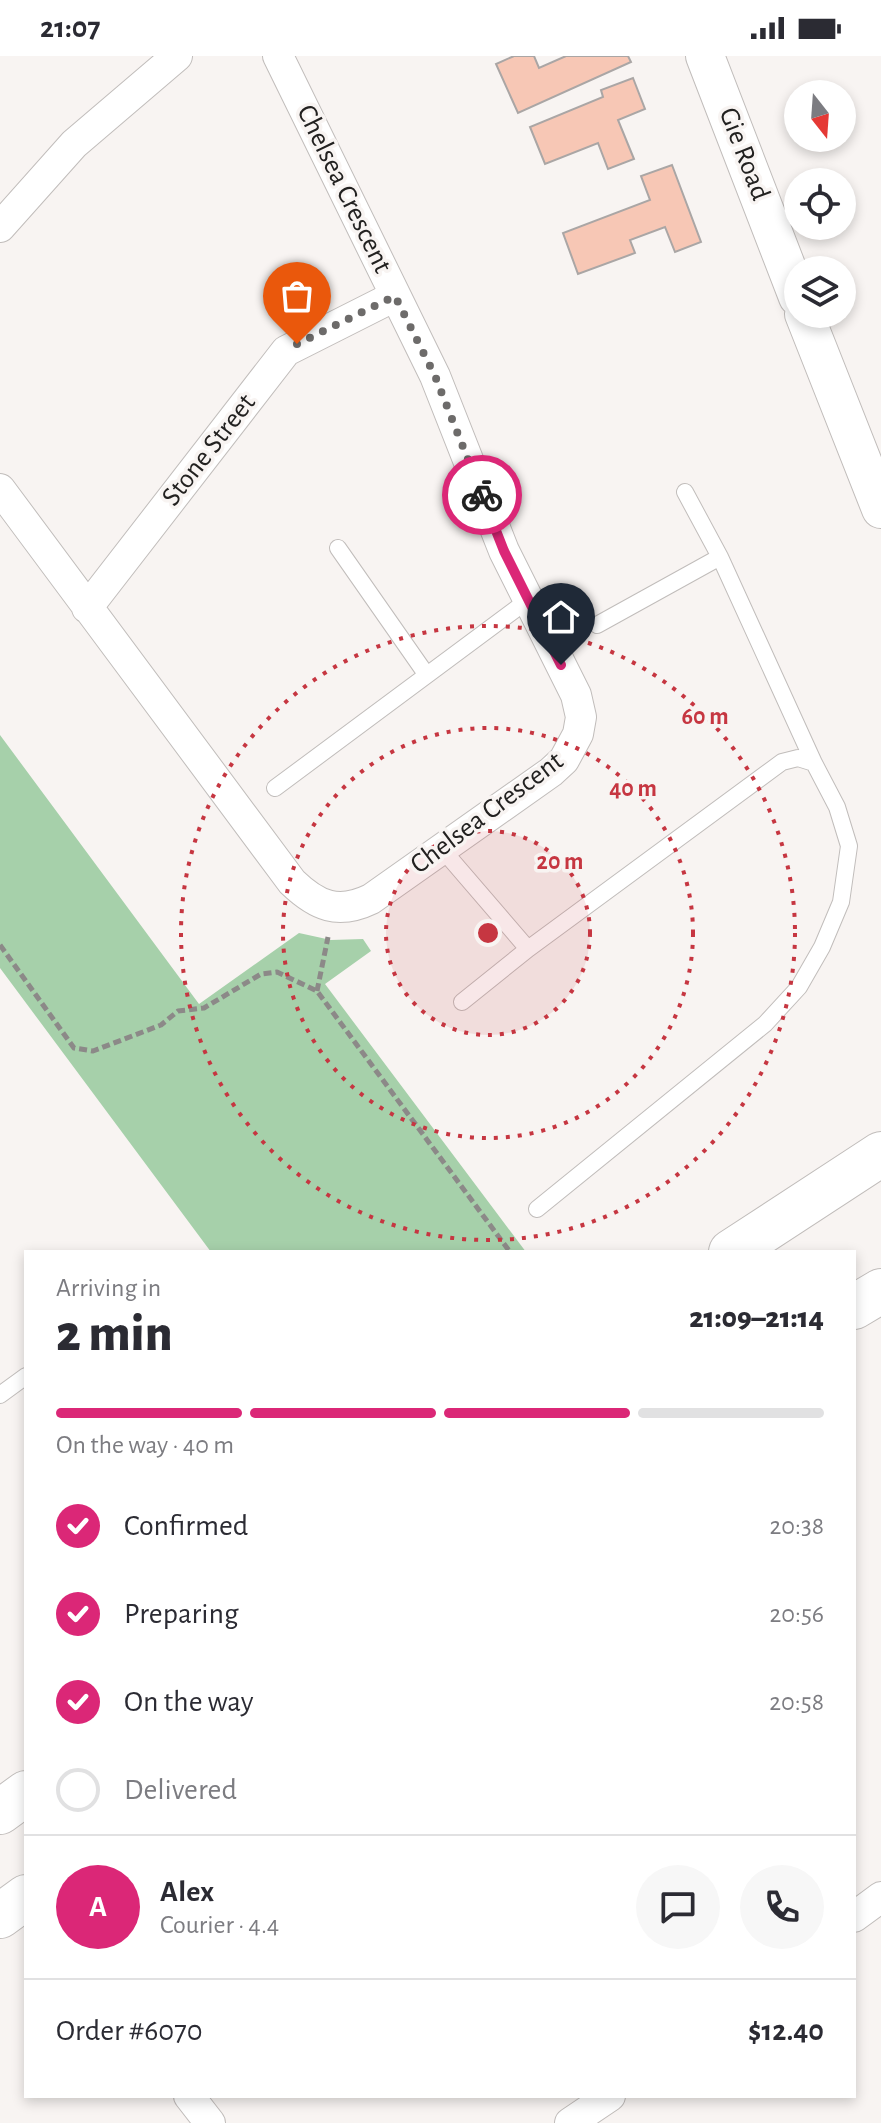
<!DOCTYPE html>
<meta charset="utf-8">
<style>
:root{--surface:#fff;--page:#f7f7f7;--text:#2b2b33;--muted:#7c7c81;--line:#e1e1e2;--accent:#db2777}
body{margin:0;font-family:"Alegreya Sans",sans-serif;background:var(--page);color:var(--text);height:100vh;display:flex;flex-direction:column;font-size:30px;white-space:nowrap}
*{box-sizing:border-box;margin:0}
p{font-size:26px;color:var(--muted)}
.icon{flex:none;width:44px;height:44px;fill:none;stroke:currentColor;stroke-width:2;stroke-linecap:round;stroke-linejoin:round}
.map{position:relative;flex:1;overflow:hidden}
.details{position:absolute;left:24px;top:1194px;width:832px;height:848px;display:flex;flex-direction:column;background:var(--surface);border-radius:0px;box-shadow:0 4px 12px #0003}
.details>*{flex:none}
.needle{width:52px;rotate:163deg}
.buttons{position:absolute;left:784px;top:24px;display:grid;gap:16px}
.buttons a{display:grid;place-items:center;width:72px;height:72px;border-radius:50%;background:var(--surface);box-shadow:0 4px 12px #0003;font-size:40px}
.pin{position:absolute;display:grid;place-items:center;width:68px;height:68px;color:#fff;margin:-82px -34px;border-radius:50% 50% 50% 0;rotate:-45deg;box-shadow:0 0 8px #0007}
.pin .icon{rotate:45deg}
.courier{position:absolute;display:grid;place-items:center;width:80px;height:80px;margin:-40px;border:6px solid #db2777;border-radius:50%;background:#fff;color:#222;box-shadow:0 2px 10px #0007}
.summary em{font-style:normal;font-weight:800}
.summary div{display:flex;flex-direction:column-reverse}
.summary{display:flex;align-items:center;justify-content:space-between;height:136px;padding:0 32px}
h1{font-size:52px;font-weight:800;line-height:60px}
.bar{display:grid;grid-template-columns:repeat(4,1fr);gap:12px 8px;align-content:center;height:96px;padding:0 32px}
.bar i{height:10px;border-radius:6px;background:var(--line)}
.bar .selected{background:var(--accent)}
.bar p{grid-column:span 4}
.line{display:flex;align-items:center;gap:20px;padding:0 32px;border-top:2px solid var(--line)}
.line div{flex:1}
.round{display:grid;place-items:center;flex:none;width:84px;height:84px;border-radius:42px;background:var(--page)}
ol{padding:0 32px;list-style:none}
li{display:flex;align-items:center;gap:24px;height:88px}
li p{margin-inline-start:auto}
li .icon{padding:8px;border-radius:50%;background:var(--accent);color:#fff;stroke-width:4}
li:last-child{color:var(--muted)}
li i{width:44px;height:44px;border:4px solid var(--line);border-radius:50%}
.status{display:flex;justify-content:space-between;align-items:center;height:56px;padding:0 40px;background:var(--surface);direction:ltr}
.status svg{height:22px;fill:currentColor}
.map>svg:first-child{display:block}
.green{fill:#a6d0aa}
.building{fill:#f7c7b5;stroke:#aaa6a5;stroke-width:2}
.lines{fill:none;stroke-linecap:round;stroke-linejoin:round}
.service-casing{stroke:#c1bdbb;stroke-width:18}
.minor-casing{stroke:#c1bdbb;stroke-width:32}
.tertiary-casing{stroke:#c1bdbb;stroke-width:40}
.secondary-casing{stroke:#c1bdbb;stroke-width:46}
.path{stroke:#8c8988;stroke-width:5;stroke-dasharray:8 4;stroke-linecap:butt}
.service{stroke:#fff;stroke-width:16}
.minor{stroke:#fff;stroke-width:30}
.tertiary{stroke:#fff;stroke-width:38}
.secondary{stroke:#fff;stroke-width:44}
.done{stroke:#6d6b6a;stroke-width:8;stroke-dasharray:0 14.4}
.route{stroke:#db2777;stroke-width:10}
.ring{fill:none;stroke:#c63641;stroke-width:4;stroke-dasharray:4 8}
.labels{text-anchor:middle;dominant-baseline:central;stroke-width:7;stroke-linejoin:round;paint-order:stroke}
.street-label{font-size:28px;fill:#222120;stroke:#f8f4f2}
.centre{fill:#c63641;stroke:#f8f4f2;stroke-width:4}
.ring-label{font-size:24px;text-anchor:middle;font-weight:bold;fill:#c63641;stroke:#f8f4f2;stroke-width:7;stroke-linejoin:round;paint-order:stroke}
</style>
<div class="status"><b>21:07</b><svg viewBox="0 0 49 12"><path d="M0 12V9h3v3zM5 12V6h3v6zM10 12V3h3v9zM15 12V0h3v12zM26 1h20v11H26zM47 4h2v5h-2z"/></svg></div>
<div class="map">
<svg width="881" height="2067" viewBox="0 0 881 2067">
<rect width="100%" height="100%" fill="#f8f4f2"/>
<path class="green" d="M0,679L199,948L299,877L331,884L363,883L371,895L325,928L526,1196H211L0,912Z"/>
<path class="building" d="M514,0H534L539,12L566,0H628L631,6L518,57L496,8Z
M633,22L645,53L618,64L634,103L608,113L598,87L545,108L530,71L603,41L601,34Z
M672,109L701,186L675,196L665,171L630,184L635,197L578,218L563,177L650,144L641,120Z"/>
<g class="lines">
<defs>
<path id="service" d="M685,436L720,501L814,707
M338,492L426,618
M597,569L720,501
M275,732L528,544
M442,793L528,893L782,706L798,702L814,707L837,751L849,790L841,846L822,891L799,931L765,968L537,1153
M462,946L528,893
M0,1339L26,1320"/>
<path id="minor" d="M0,171L74,88L177,0
M0,433L292,826C317,850 338,859 371,843L551,716L564,704L578,678L581,661L576,639L504,495L435,320L278,0
M87,552L286,295L395,240
M854,1861L881,1841
M189,2040L210,2067
M570,2067L610,2040"/>
<path id="tertiary" d="M705,0L798,241
M804,258L881,453"/>
<path id="secondary" d="M731,1196L881,1098
M854,1251L881,1235
M0,1756L26,1737
M0,1860L26,1841"/>
</defs>
<use href="#service" class="service-casing"/>
<use href="#minor" class="minor-casing"/>
<use href="#tertiary" class="tertiary-casing"/>
<use href="#secondary" class="secondary-casing"/>
<path class="path" d="M0,889L74,992L93,995L161,969L178,955L204,952L261,918L277,916L317,935L510,1196
M317,935L328,881"/>
<use href="#service" class="service"/>
<use href="#minor" class="minor"/>
<use href="#tertiary" class="tertiary"/>
<use href="#secondary" class="secondary"/>
</g>
<g class="lines">
<path class="done" d="M297,288L395,240L435,320L482,439"/>
<path class="route" d="M482,439L504,495L561,609"/>
</g>
<circle cx="488" cy="877" r="102" fill="#c63641" fill-opacity=".12"/>
<g class="ring">
<circle cx="488" cy="877" r="102"/>
<circle cx="488" cy="877" r="205"/>
<circle cx="488" cy="877" r="307"/>
</g>
<g class="labels">
<g class="street-label">
<text transform="translate(744 98) rotate(69)">Gie Road</text>
<text transform="translate(344 133) rotate(64)">Chelsea Crescent</text>
<text transform="translate(209 394) rotate(-52)">Stone Street</text>
<text transform="translate(487 757) rotate(-37)">Chelsea Crescent</text>
</g>
</g>
<circle cx="488" cy="877" r="12" class="centre"/>
<g class="ring-label">
<text x="705" y="668">60 m</text>
<text x="633" y="740">40 m</text>
<text x="560" y="813">20 m</text>
</g>
</svg>
<div class="buttons">
<a><svg class="needle" viewBox="-14 -14 28 28"><path d="M0-13l5 13h-10z" fill="#e53935"/><path d="M0 13l5-13h-10z" fill="#7c7c81"/></svg></a>
<a><svg class="icon" aria-label="locate" viewBox="0 0 24 24"><circle cx="12" cy="12" r="6"/><path d="M12 2v4M12 18v4M2 12h4M18 12h4"/></svg></a>
<a><svg class="icon" aria-label="layers" viewBox="0 0 24 24"><path d="M12 4l9 5-9 5-9-5zM3 14l9 5 9-5"/></svg></a>
</div>
<div class="pin" style="left:297px;top:288px;background:#ea580c"><svg class="icon" aria-label="bag" viewBox="0 0 24 24"><path d="M5 8h14l-1 12H6zM9 8a3 3 0 0 1 6 0"/></svg></div>
<div class="pin" style="left:561px;top:609px;background:#1f2937"><svg class="icon" aria-label="home" viewBox="0 0 24 24"><path d="M3 11l9-7 9 7M6 9v11h12V9"/></svg></div>
<div class="courier" style="left:482px;top:439px"><svg class="icon" aria-label="bike" viewBox="0 0 24 24"><circle cx="6" cy="16" r="4"/><circle cx="18" cy="16" r="4"/><path d="M6 16l4-8h5l3 8M10 8l3 8H6M13 5h3"/></svg></div>
<section class="details">
<div class="summary"><div><h1>2 min</h1><p>Arriving in</p></div><em>21:09–21:14</em></div>
<div class="bar"><i class="selected"></i><i class="selected"></i><i class="selected"></i><i></i><p>On the way · 40 m</p></div>
<ol>
<li><svg class="icon" aria-label="check" viewBox="0 0 24 24"><path d="M5 12l5 5 9-10"/></svg>Confirmed<p>20:38</p></li>
<li><svg class="icon" aria-label="check" viewBox="0 0 24 24"><path d="M5 12l5 5 9-10"/></svg>Preparing<p>20:56</p></li>
<li><svg class="icon" aria-label="check" viewBox="0 0 24 24"><path d="M5 12l5 5 9-10"/></svg>On the way<p>20:58</p></li>
<li><i></i>Delivered</li>
</ol>
<div class="line" style="height:144px"><b class="round" style="background:var(--accent);color:#fff">A</b><div><b>Alex</b><p>Courier · 4.4</p></div><a class="round"><svg class="icon" aria-label="chat" viewBox="0 0 24 24"><path d="M4 5h16v11H9l-5 4z"/></svg></a><a class="round"><svg class="icon" aria-label="phone" viewBox="0 0 24 24"><path d="M5 4h4l2 5-3 2q2 4 5 5l2-3 5 2v4C11 20 4 13 5 4z"/></svg></a></div>
<div class="line" style="height:104px"><div>Order #6070</div><b>$12.40</b></div>
</section>
</div>
